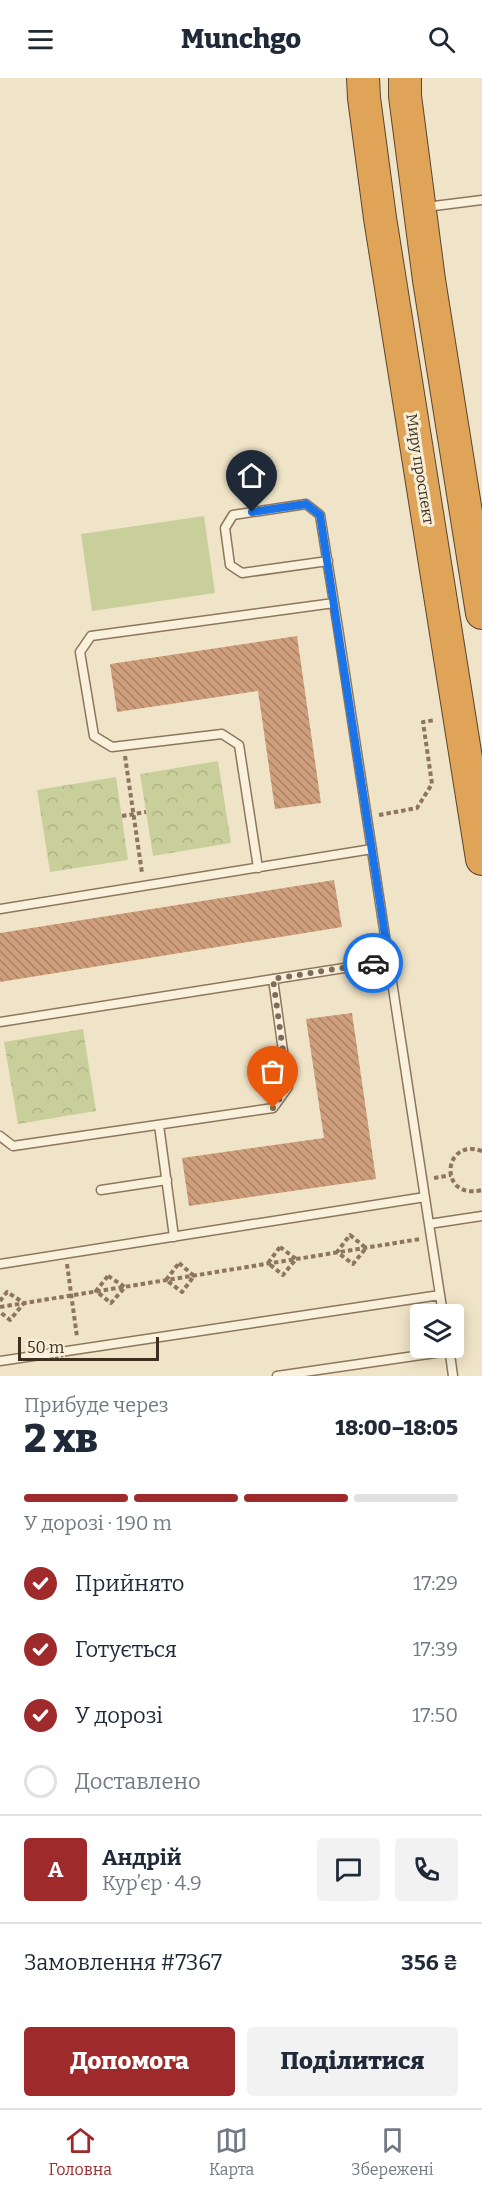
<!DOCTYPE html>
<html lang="uk">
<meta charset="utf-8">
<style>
:root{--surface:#fff;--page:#f2f2f3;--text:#1f2937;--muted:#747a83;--line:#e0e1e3;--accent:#9e2a2b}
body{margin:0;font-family:Bitter,serif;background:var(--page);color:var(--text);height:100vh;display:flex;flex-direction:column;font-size:22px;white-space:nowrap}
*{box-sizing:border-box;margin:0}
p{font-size:20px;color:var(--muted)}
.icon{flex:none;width:33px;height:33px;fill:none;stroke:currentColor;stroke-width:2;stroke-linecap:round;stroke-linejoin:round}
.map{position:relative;height:1298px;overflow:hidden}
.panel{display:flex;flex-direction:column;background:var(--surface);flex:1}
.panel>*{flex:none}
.fabs{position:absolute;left:410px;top:1226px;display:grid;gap:12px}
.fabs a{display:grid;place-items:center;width:54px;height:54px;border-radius:6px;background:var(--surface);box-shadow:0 3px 15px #0003;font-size:30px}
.scale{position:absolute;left:18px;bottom:15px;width:141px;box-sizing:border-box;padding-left:6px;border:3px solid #3d2e20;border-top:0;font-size:16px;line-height:21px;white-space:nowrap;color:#3d2e20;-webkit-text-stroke:4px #f7eed8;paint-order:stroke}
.pin{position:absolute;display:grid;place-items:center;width:51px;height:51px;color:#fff;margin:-62px -26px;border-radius:50% 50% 50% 0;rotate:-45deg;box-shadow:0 0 6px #0007}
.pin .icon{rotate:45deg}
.courier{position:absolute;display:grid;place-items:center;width:60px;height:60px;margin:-30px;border:4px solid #1a73e8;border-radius:50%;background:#fff;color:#222;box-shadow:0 2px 8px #0007}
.head em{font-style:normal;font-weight:800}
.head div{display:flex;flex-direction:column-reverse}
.head{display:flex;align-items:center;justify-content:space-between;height:102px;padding:0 24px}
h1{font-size:39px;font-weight:800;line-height:45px}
.bar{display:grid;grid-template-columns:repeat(4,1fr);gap:9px 6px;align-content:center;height:72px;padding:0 24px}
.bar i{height:8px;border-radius:4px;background:var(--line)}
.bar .active{background:var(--accent)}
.bar p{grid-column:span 4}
.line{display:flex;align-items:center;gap:15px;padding:0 24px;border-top:2px solid var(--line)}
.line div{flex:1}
.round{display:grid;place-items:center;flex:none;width:63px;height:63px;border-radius:6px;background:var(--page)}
ol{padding:0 24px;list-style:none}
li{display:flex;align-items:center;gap:18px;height:66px}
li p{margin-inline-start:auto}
li .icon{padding:6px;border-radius:50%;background:var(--accent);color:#fff;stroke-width:4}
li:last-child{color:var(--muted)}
li i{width:33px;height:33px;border:3px solid var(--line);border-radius:50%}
.action{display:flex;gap:12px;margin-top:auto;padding:12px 24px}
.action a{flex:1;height:69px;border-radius:6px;background:var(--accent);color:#fff;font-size:24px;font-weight:800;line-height:69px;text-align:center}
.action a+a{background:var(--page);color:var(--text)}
header{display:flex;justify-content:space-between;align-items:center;height:78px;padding:0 24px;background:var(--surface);font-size:27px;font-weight:800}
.menu{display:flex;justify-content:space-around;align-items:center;height:84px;border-top:2px solid var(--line);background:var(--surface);font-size:16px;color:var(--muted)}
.menu a{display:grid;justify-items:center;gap:3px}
.menu .active{color:var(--accent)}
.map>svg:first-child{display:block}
.park{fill:url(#park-crowns)}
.pitch{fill:#c9cf9b}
.building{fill:url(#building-back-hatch)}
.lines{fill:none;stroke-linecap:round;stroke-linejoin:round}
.lane-casing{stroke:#8d765c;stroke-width:11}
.highway-casing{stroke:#5b4430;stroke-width:34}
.path{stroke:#8d765c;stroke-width:4;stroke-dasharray:4.5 3;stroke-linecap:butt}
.lane{stroke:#faf1dc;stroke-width:8}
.highway{stroke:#e0a458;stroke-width:32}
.done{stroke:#7c6e5b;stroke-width:6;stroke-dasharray:0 10.8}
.route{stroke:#1a73e8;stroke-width:8}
.labels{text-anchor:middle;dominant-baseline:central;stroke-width:6;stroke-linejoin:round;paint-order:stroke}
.street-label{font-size:15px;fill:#3d2e20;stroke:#f7eed8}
</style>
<header><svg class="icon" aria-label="menu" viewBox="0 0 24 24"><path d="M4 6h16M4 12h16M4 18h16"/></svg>Munchgo<svg class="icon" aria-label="search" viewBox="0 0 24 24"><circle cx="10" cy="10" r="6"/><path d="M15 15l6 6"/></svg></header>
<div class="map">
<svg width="482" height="1298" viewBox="0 0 482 1298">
<defs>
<pattern id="park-crowns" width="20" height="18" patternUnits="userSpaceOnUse" patternTransform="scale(1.5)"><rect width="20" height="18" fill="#c9cf9b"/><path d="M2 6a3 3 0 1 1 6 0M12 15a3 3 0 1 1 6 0" fill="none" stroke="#aeb285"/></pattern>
<pattern id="building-back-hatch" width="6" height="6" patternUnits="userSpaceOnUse" patternTransform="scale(1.5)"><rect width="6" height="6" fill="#cf9f7d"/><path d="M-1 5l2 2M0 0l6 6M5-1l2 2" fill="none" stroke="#a98266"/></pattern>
</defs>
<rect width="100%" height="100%" fill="#f0e4c8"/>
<path class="park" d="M218,683L231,765L153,778L140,696Z
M116,699L128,782L50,794L37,712Z
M83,951L96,1033L18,1046L4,964Z"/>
<path class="pitch" d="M204,438L215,515L92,533L81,456Z"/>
<path class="building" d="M297,558L321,725L275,731L258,613L117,634L110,586Z
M334,802L342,849L0,904V855Z
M352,935L376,1101L189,1128L182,1080L324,1060L306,941Z"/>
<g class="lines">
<defs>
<path id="lane" d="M426,129L482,122
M328,483L242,495L230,487L225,450L233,437L306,426L320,437L338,550L429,1146L482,1138
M258,790L239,667L222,656L112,669L94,658L80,574L91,558L334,525
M0,831L372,771
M0,944L389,883
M159,1047L174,1159
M0,1058L13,1068L273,1030L288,1009L273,901
M101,1112L167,1102
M429,1146L443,1236
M0,1186L425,1119
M449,1269L453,1298
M0,1283L440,1217
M277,1298L449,1273"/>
<path id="highway" d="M363,0L364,20L380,140L482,781
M405,0V18L429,202L482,535"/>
</defs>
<use href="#lane" class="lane-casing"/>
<use href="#highway" class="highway-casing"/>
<path class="path" d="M125,678L142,795
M379,737L417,730L432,706L423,644L435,642
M122,738L146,734
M482,1073C442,1059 438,1123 482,1112
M434,1100L451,1097
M350,1157L366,1170L353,1186L337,1174Z
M280,1169L296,1181L283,1197L268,1185Z
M179,1185L194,1198L182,1214L166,1202Z
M67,1186L77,1259
M108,1198L125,1209L111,1225L96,1213Z
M0,1223L7,1214L24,1225L10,1242L0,1234
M0,1229L420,1161"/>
<use href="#lane" class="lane"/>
<use href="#highway" class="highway"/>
</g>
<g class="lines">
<path class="done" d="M273,1030L288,1009L273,901L373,885"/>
<path class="route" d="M252,434L306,426L320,437L389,883L373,885"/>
</g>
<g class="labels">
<g class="street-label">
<text transform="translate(420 391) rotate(81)">Миру проспект</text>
</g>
</g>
</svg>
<div class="fabs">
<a><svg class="icon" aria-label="layers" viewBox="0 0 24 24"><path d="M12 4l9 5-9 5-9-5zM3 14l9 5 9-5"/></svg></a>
</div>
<div class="scale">50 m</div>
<div class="pin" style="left:273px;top:1030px;background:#ea580c"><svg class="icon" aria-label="bag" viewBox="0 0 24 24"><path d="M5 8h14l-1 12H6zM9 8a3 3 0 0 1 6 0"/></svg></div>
<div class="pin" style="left:252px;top:434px;background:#1f2937"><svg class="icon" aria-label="home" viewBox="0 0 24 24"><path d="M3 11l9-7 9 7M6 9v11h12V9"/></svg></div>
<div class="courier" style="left:373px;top:885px"><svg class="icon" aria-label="car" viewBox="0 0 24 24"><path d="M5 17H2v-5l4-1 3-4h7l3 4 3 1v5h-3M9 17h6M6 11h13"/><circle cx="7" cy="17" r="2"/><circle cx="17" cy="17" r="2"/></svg></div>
</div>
<section class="panel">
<div class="head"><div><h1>2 хв</h1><p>Прибуде через</p></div><em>18:00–18:05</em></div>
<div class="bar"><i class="active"></i><i class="active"></i><i class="active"></i><i></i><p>У дорозі · 190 m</p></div>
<ol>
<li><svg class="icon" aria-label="check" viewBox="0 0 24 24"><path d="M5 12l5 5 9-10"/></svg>Прийнято<p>17:29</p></li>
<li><svg class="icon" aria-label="check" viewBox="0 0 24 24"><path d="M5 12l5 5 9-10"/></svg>Готується<p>17:39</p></li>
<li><svg class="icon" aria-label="check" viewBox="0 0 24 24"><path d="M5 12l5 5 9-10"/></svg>У дорозі<p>17:50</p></li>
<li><i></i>Доставлено</li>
</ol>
<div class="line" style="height:108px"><b class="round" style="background:var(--accent);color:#fff">А</b><div><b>Андрій</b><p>Кур’єр · 4.9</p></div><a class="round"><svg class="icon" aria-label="chat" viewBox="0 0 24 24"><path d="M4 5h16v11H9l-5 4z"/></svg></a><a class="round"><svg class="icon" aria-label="phone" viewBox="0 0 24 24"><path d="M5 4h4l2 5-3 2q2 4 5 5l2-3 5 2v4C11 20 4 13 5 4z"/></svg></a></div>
<div class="line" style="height:78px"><div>Замовлення #7367</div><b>356 ₴</b></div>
<div class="action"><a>Допомога</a><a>Поділитися</a></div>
</section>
<nav class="menu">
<a class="active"><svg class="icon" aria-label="home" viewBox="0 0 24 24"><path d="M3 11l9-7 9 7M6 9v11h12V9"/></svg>Головна</a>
<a><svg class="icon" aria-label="map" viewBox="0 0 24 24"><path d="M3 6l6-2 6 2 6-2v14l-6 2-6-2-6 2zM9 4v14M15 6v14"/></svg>Карта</a>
<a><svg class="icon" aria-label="saved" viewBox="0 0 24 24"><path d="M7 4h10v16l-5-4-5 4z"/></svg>Збережені</a>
</nav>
